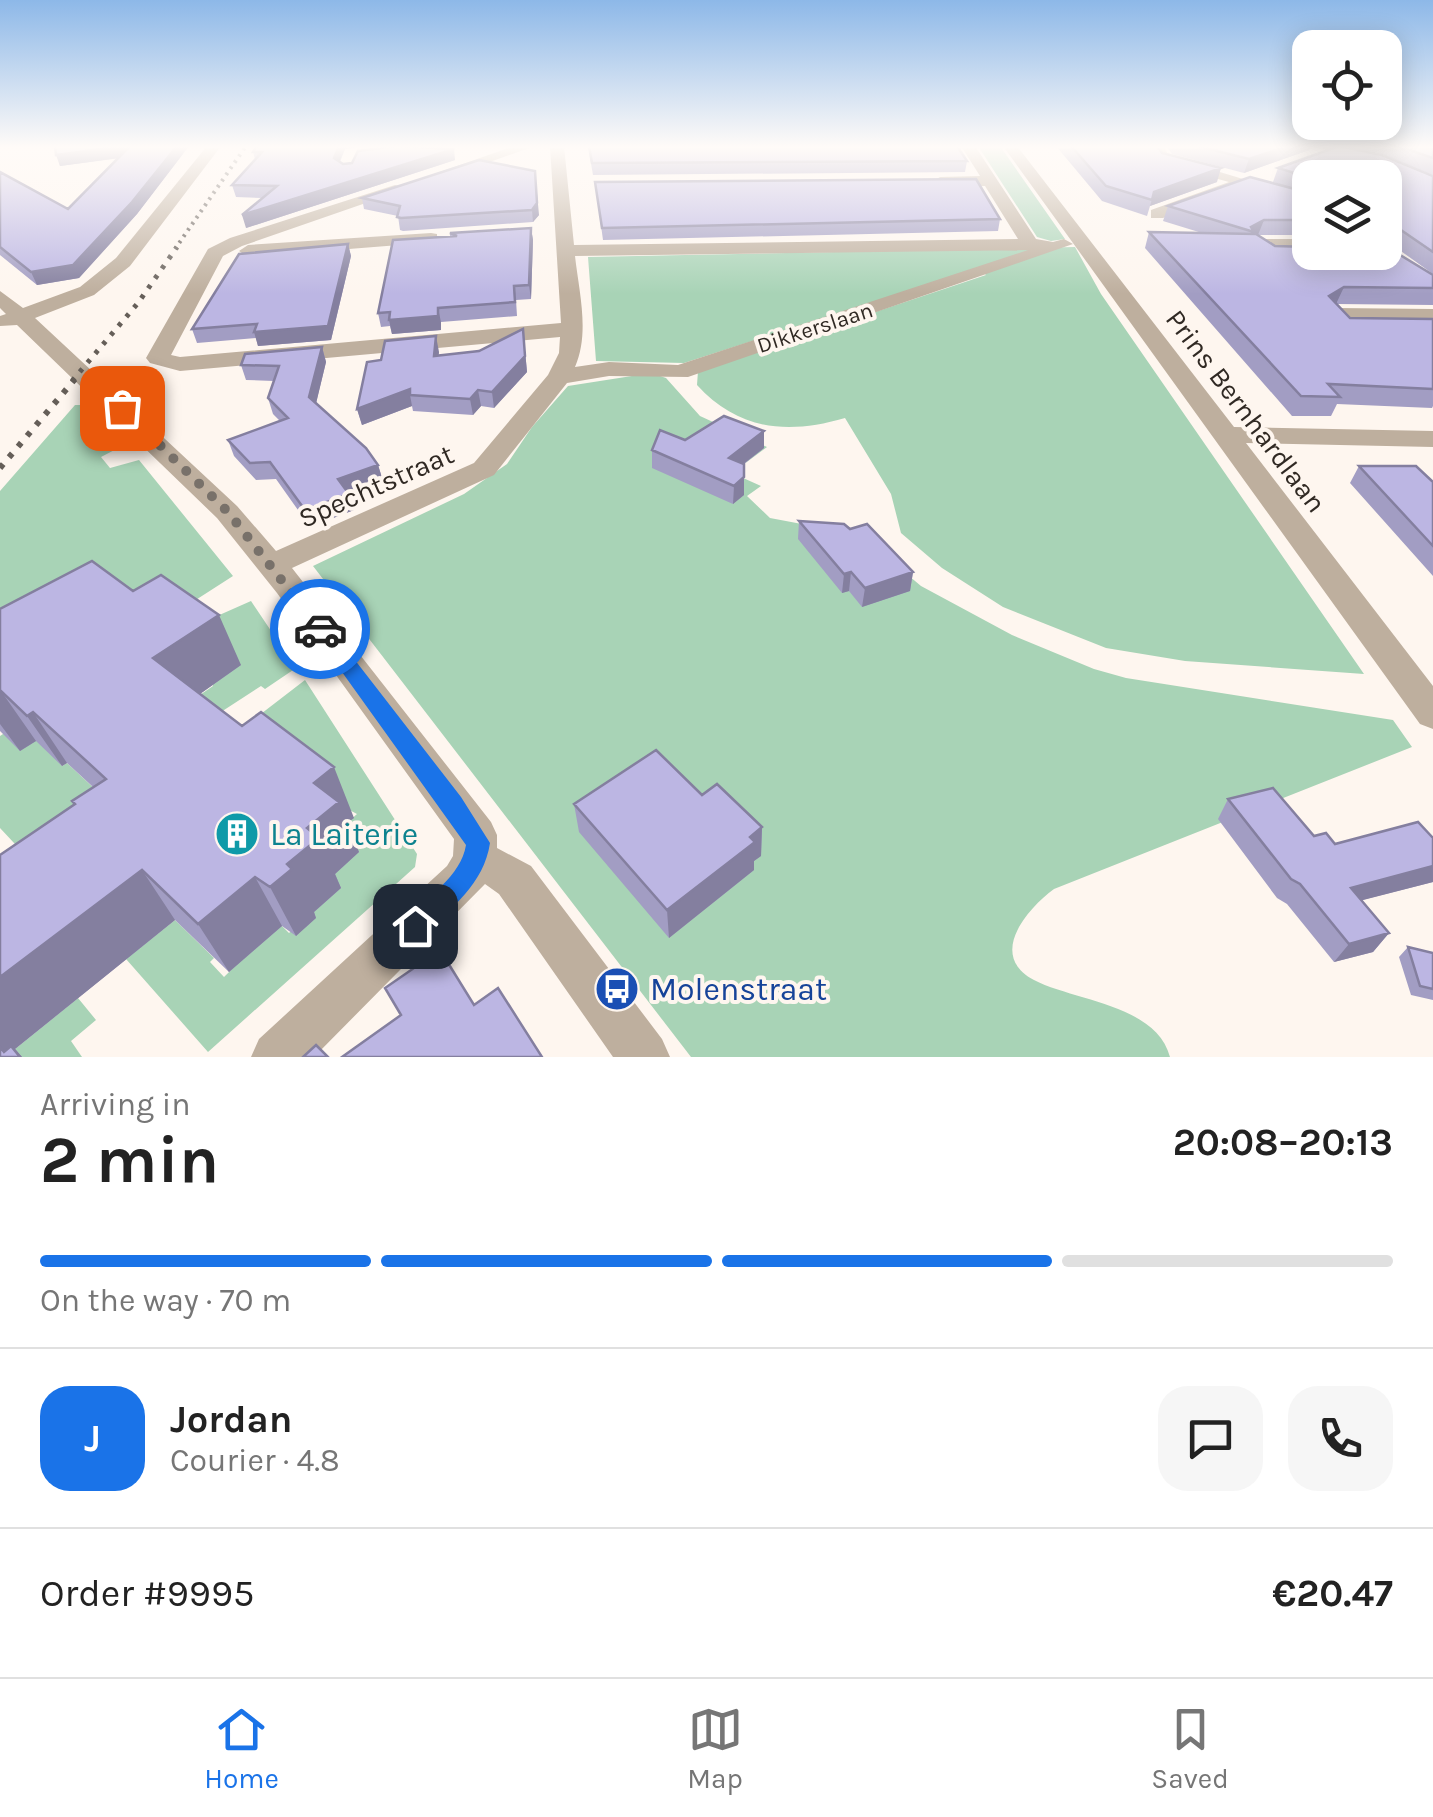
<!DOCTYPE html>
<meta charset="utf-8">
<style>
:root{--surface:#fff;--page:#f6f6f6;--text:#222;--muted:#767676;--line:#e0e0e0;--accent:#1a73e8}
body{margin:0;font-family:Karla,sans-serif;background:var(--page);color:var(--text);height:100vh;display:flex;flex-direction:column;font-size:38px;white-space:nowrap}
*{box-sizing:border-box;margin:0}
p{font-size:32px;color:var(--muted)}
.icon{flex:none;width:55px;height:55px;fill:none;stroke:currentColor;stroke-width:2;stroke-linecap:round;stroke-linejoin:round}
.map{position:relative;height:1057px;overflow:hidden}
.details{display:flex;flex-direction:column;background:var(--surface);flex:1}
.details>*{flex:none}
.tools{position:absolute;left:1292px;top:30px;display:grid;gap:20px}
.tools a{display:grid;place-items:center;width:110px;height:110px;border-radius:20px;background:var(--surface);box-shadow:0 5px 25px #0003;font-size:50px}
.pin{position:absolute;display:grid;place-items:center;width:85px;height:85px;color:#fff;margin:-42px;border-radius:20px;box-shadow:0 5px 15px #0006}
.courier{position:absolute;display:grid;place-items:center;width:100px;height:100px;margin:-50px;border:8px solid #1a73e8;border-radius:50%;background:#fff;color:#222;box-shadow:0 2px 12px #0007}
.summary em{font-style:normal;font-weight:700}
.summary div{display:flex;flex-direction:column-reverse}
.summary{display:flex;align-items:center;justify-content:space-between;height:170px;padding:0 40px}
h1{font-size:65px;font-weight:700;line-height:75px}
.bar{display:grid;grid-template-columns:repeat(4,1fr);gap:15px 10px;align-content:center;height:120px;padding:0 40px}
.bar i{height:12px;border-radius:8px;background:var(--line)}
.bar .selected{background:var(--accent)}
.bar p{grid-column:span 4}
.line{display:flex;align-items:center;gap:25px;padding:0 40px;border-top:2px solid var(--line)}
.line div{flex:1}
.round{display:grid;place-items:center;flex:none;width:105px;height:105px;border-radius:30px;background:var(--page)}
.dock{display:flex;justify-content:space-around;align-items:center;height:140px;border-top:2px solid var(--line);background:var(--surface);font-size:28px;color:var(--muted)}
.dock a{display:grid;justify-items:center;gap:5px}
.dock .selected{color:var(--accent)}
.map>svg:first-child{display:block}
.green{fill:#a8d3b6}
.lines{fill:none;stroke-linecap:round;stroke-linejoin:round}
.minor{fill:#beaf9e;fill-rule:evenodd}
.rail-far2{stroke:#655e58;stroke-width:4;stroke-dasharray:2.5 5;stroke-linecap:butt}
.rail-far1{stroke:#655e58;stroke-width:5;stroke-dasharray:4 8;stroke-linecap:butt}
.rail{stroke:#655e58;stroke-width:6;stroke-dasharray:5 9;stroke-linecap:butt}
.wall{fill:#a29dc3}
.shaded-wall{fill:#847f9f}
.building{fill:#bcb6e3;stroke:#847f9f;stroke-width:2.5}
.route{fill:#1a73e8}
.done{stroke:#78716a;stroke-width:10;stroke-dasharray:0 18}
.labels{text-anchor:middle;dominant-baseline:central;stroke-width:8;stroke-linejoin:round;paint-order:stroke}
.far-street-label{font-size:22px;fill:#302923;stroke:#fef6ef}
.street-label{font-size:28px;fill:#302923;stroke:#fef6ef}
.near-culture-label{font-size:32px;fill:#0d838f;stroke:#fef6ef;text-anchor:start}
.near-transit-label{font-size:32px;fill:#164399;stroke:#fef6ef;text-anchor:start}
</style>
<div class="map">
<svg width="1433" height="1057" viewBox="0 0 1433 1057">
<rect width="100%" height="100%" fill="#fef6ef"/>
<path class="green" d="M978,146H1000L1065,239L1051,241L1037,237Z
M1075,247L1101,294L1364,674L1185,661L1106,648L1003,607L942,568L901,533L891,494L845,418C787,435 738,430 697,385L698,371L986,275L979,268L684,363L596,361L588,257Z
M651,373L666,378L700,416L767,447L732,473L761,486L747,496L770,518L860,535L921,586L1012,635L1094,669L1126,678L1393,720L1412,747L1054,889C1027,909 987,955 1034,980C1074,1001 1156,1004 1170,1057H691L313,566L464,494L507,464L532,427L568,386Z
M75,405H80L126,444L101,457L110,468L139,460L233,576L191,603L0,676V491Z
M251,601L296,668L265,689L261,686L201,725L194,699L213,686L199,624Z
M305,680L417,854L415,867L208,1052L126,959L175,920L214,958L210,962L224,977L279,923L289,933L340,888L330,878L336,833L357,814L223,743Z
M3,734L41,738L62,766L67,763L141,832L43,874L0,828V736Z
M78,998L96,1020L71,1041L82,1057H20L15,1049Z"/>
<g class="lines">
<path class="minor" d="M207,146H221L130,266L94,295L35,318L237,506L276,551L474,463L548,375L559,353L560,337L180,371L150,363L146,358L208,249L230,238L395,185L409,188L242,246L223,256L171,355L180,357L561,323L550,146H564L574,245L1018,239L985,186L940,187L932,182L940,177L980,176L961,146H975L1036,239L1053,242L1064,239L1073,244L688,377L609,376L567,383L494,475L292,568L491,822L497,835V848L531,866L662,1039L670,1057H613L499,894L485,884L314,1057H251L259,1039L447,866L453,856L454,839L277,593L217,518L17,325L0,326V316L6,314L0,308V291L23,308L80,287L116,258ZM1028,250L678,365L609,362L575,367C590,333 579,292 575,256Z
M514,146H535L450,176L437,173Z
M1003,146H1017L1234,427L1433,431V447L1246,443L1433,686V729L1420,724Z
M1149,146H1163L1170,157L1253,182L1163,218H1151V210L1229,182L1159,163Z
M1309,146C1353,146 1393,161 1433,178V189L1377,165Z
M431,233L437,234V242L248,257L239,251L248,245Z
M1258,239H1310V249H1287V257L1269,259L1249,244Z
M1336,308L1433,309V334L1342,332L1325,314Z"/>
<path class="rail-far2" d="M175,249L246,146"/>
<path class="rail-far1" d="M72,381L138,303L177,247"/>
<path class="rail" d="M0,468L75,379"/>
</g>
<path class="wall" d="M55,146H189L137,214L79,278L37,285L0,255V172L68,209L118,158L60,166Z
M257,146H370L345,149L340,162L343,164L455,160L246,228L262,198L236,197L232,185L255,159L253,152Z
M588,146H957L967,161L965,172L593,175Z
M1056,146H1157L1162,153L1217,182L1150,206L1147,216L1102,201Z
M1166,146H1311L1309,150L1244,173L1172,154Z
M1339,146H1433V175L1397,161L1433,176V274L1391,244H1385V178H1310V235H1258L1275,246L1433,275V305L1337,304L1350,318L1433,319V406L1432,408L1337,404L1331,416H1292L1145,248L1149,232L1202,233L1163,221L1168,206L1292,188L1273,182L1278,168Z
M479,160L539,215L533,222L403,231L400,230L398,216L364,209L362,198Z
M595,182L1000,219L998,231L603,240Z
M531,228L533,240L531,299L516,300L517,316L441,322V330L392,334L390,326L381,327L378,313L450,236V233Z
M348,244L351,256L331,340L258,346L256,338L197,343L192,329Z
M523,329L527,372L494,408L481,406L473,415L413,411L412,406L362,425L357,409L439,352L438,355L479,351Z
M322,347L326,362L316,403L378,465L383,481L349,494L354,510L310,527L276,479L256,480L234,456L228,440L280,421L273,414L268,398L274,381L246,380L241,365Z
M764,448L744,464V495L733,504L652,468V450Z
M1359,466L1433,482V576L1350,483Z
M799,521L913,572L910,591L862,607L849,591L842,593L798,539Z
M133,591L241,665L200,694L354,818L347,823L359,852L335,874L341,888L314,912L316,918L296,936L282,926L229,972L175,920L15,1049L22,1057H0L74,804L93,787L67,763L62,766L36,741L20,751L0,731V609Z
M1228,799L1335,844L1433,838V882L1362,900L1389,933L1373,952L1334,962L1287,904L1277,898L1218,819Z
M574,804L762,827L761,856L754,861V870L669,938L579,832Z
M1408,947L1433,953V1000L1411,995L1399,957Z"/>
<path class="shaded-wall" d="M123,146H131L135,156L60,166L56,155Z
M177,146H189L137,214L79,278L37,285L31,272Z
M339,146H370L345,149L336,169L334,158Z
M1288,146H1311L1309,150L1244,173L1249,159Z
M454,149L455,160L246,228L242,215Z
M1221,168L1217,182L1150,206L1154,192Z
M536,182L539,215L533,222L532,210Z
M1264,220L1258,235L1252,239L1254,232L1251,227Z
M531,228L533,240L531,299L529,285Z
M348,244L351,256L331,340L258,346L254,332Z
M1344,287L1336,304L1329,296Z
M438,308L441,322V330L392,334L389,320Z
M523,329L527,372L494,408L492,392Z
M436,336L439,352L437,371L434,356Z
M322,347L326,362L314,412L309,397Z
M410,389V395L412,406L362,425L357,409Z
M478,390L481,406L473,415L470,399Z
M764,431V448L729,475V458Z
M378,465L383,481L343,496L338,479Z
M744,477V495L733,504L734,486Z
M349,494L354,510L310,527L305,510Z
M851,572L849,591L842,593L844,574Z
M913,572L910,591L862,607L865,588Z
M219,615L241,665L180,708L153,658Z
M0,691H1L36,741L20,751L0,724Z
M33,712L67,763L62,766L27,716Z
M334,767L354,818L347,823L359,852L335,874L341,888L314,912L316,918L296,936L270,887L287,864L307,828L314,783Z
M762,827L761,856L754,861V870L669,938L667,910Z
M1433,866V882L1336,907L1351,888Z
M142,870L175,920L15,1049L22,1057H9L0,1047V977Z
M255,877L282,926L229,972L198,924Z
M1389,933L1373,952L1334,962L1349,944Z"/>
<path class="building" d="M55,146H123L56,155Z
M130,146H177L132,202L73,265L31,272L0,247V172L68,209Z
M257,146H339L334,158L343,164L352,163L358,151L396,146L454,149L242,215L277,186L232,185L262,152H253Z
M589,146H957L967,161L592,163Z
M1071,146H1157L1162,153L1221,168L1154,192L1152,200L1106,186Z
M1197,146H1288L1249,159Z
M1339,146L1382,155L1433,176V252L1398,228H1390L1388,232H1385V178H1310L1278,168Z
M1398,146H1433V158Z
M479,160L535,171L537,203L532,210L401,218L397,217L400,206L362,198Z
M1250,177L1310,193V220H1264L1251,227L1254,232L1168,206Z
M976,179L1000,219L602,228L595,182Z
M531,228L529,285L514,286L515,302L438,308V316L389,320L390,312L378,313L393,240L457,236L450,233Z
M1149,232L1256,234L1275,246L1310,247V252H1385V247H1387L1433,275V288L1344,287L1329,296L1350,318L1433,319V389L1328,384L1340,397L1301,396Z
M348,244L328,326L254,332L257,324L192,329L239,254Z
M523,329L525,356L492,392L478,390L470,399L410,395V389L357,409L367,362L381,360L385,341L436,336L434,356L479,351Z
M322,347L309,397L366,448L378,465L338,479L349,494L305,510L270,462L250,463L228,440L288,418L268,398L279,366L241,365L245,354Z
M724,416L764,431L729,458L744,464V477L734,486L652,450L660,430L685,440Z
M1359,466H1416L1433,482V546Z
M799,521L844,524L850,529L867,524L913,572L865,588L851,572L844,574Z
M92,561L133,591L161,575L219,615L153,658L242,726L261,712L334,767L314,783L339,802L307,828L319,838L287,864L292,869L270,887L255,877L198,924L142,870L0,977V855L75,804L72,801L106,779L33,712L27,716L1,691H0V609Z
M656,750L702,795L717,784L762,827L750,837L755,842L667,910L574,804Z
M1273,788L1314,836L1326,833L1335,844L1418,822L1433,838V866L1351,888L1389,933L1349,944L1300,884L1291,879L1228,799Z
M1408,947L1433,953V989L1420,986Z
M440,950L474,1005L498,988L542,1057H342L401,1015L385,988Z
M316,1045L328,1057H303Z
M11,1046L20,1057H0V1047L4,1052Z"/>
<linearGradient id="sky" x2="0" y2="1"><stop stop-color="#8db8e8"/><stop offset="0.5" stop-color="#fffbf8"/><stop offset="1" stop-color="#fffbf8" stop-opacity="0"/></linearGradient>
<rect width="1433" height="294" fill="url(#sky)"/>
<path class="route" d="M320,622L327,624L461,797L490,843C484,884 451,908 424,935L415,938L406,935L402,926L406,918C428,897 461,876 466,845L314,633V624Z"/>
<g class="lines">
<path class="done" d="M122,408L228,512L320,629"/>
</g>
<defs>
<symbol id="building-disc" viewBox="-11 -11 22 22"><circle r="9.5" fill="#0f9aa8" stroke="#fef6ef"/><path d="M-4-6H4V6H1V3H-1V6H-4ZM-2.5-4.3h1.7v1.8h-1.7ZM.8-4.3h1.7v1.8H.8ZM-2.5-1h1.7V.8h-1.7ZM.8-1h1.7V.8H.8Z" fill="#fff"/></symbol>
<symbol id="bus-disc" viewBox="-11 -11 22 22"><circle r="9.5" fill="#1a4fb4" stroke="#fef6ef"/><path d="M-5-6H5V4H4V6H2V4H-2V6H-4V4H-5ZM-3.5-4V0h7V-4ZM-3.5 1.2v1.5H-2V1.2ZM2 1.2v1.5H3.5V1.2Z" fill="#fff"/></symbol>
</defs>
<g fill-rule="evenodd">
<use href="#building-disc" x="212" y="809" width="50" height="50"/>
<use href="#bus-disc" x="592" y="964" width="50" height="50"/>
</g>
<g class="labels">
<g class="far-street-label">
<text transform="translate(815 328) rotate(-18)">Dikkerslaan</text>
</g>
<g class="street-label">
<text transform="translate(1246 411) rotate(53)">Prins Bernhardlaan</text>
<text transform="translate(376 486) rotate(-24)">Spechtstraat</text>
</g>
<g class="near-culture-label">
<text x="270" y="834">La Laiterie</text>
</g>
<g class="near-transit-label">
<text x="650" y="989">Molenstraat</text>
</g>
</g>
</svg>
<div class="tools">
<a><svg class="icon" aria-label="locate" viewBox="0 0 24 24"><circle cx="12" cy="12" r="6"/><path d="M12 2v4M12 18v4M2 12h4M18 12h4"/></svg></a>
<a><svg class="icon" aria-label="layers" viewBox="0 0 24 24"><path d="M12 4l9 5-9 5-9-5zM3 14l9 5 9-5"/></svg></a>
</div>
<div class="pin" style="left:122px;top:408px;background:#ea580c"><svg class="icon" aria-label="bag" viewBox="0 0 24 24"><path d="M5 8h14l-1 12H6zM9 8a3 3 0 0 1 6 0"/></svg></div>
<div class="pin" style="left:415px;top:926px;background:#1f2937"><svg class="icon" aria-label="home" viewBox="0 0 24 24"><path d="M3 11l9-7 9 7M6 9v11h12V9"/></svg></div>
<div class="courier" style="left:320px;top:629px"><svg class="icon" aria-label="car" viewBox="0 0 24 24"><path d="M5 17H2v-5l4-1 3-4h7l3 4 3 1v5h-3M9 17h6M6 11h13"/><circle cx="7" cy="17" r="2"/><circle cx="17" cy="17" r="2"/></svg></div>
</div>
<section class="details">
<div class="summary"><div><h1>2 min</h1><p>Arriving in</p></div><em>20:08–20:13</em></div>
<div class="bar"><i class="selected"></i><i class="selected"></i><i class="selected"></i><i></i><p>On the way · 70 m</p></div>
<div class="line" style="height:180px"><b class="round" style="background:var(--accent);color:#fff">J</b><div><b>Jordan</b><p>Courier · 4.8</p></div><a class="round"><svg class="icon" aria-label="chat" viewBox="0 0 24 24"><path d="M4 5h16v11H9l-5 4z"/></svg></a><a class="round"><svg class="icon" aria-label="phone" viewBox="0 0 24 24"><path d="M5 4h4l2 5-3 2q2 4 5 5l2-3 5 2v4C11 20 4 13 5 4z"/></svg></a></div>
<div class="line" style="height:130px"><div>Order #9995</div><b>€20.47</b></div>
</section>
<nav class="dock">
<a class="selected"><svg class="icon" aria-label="home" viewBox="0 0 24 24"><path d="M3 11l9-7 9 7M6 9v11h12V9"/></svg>Home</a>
<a><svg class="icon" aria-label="map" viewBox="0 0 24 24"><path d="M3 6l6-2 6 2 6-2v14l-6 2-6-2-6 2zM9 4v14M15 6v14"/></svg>Map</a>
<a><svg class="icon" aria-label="saved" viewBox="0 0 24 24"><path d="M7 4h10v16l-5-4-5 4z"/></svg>Saved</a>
</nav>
